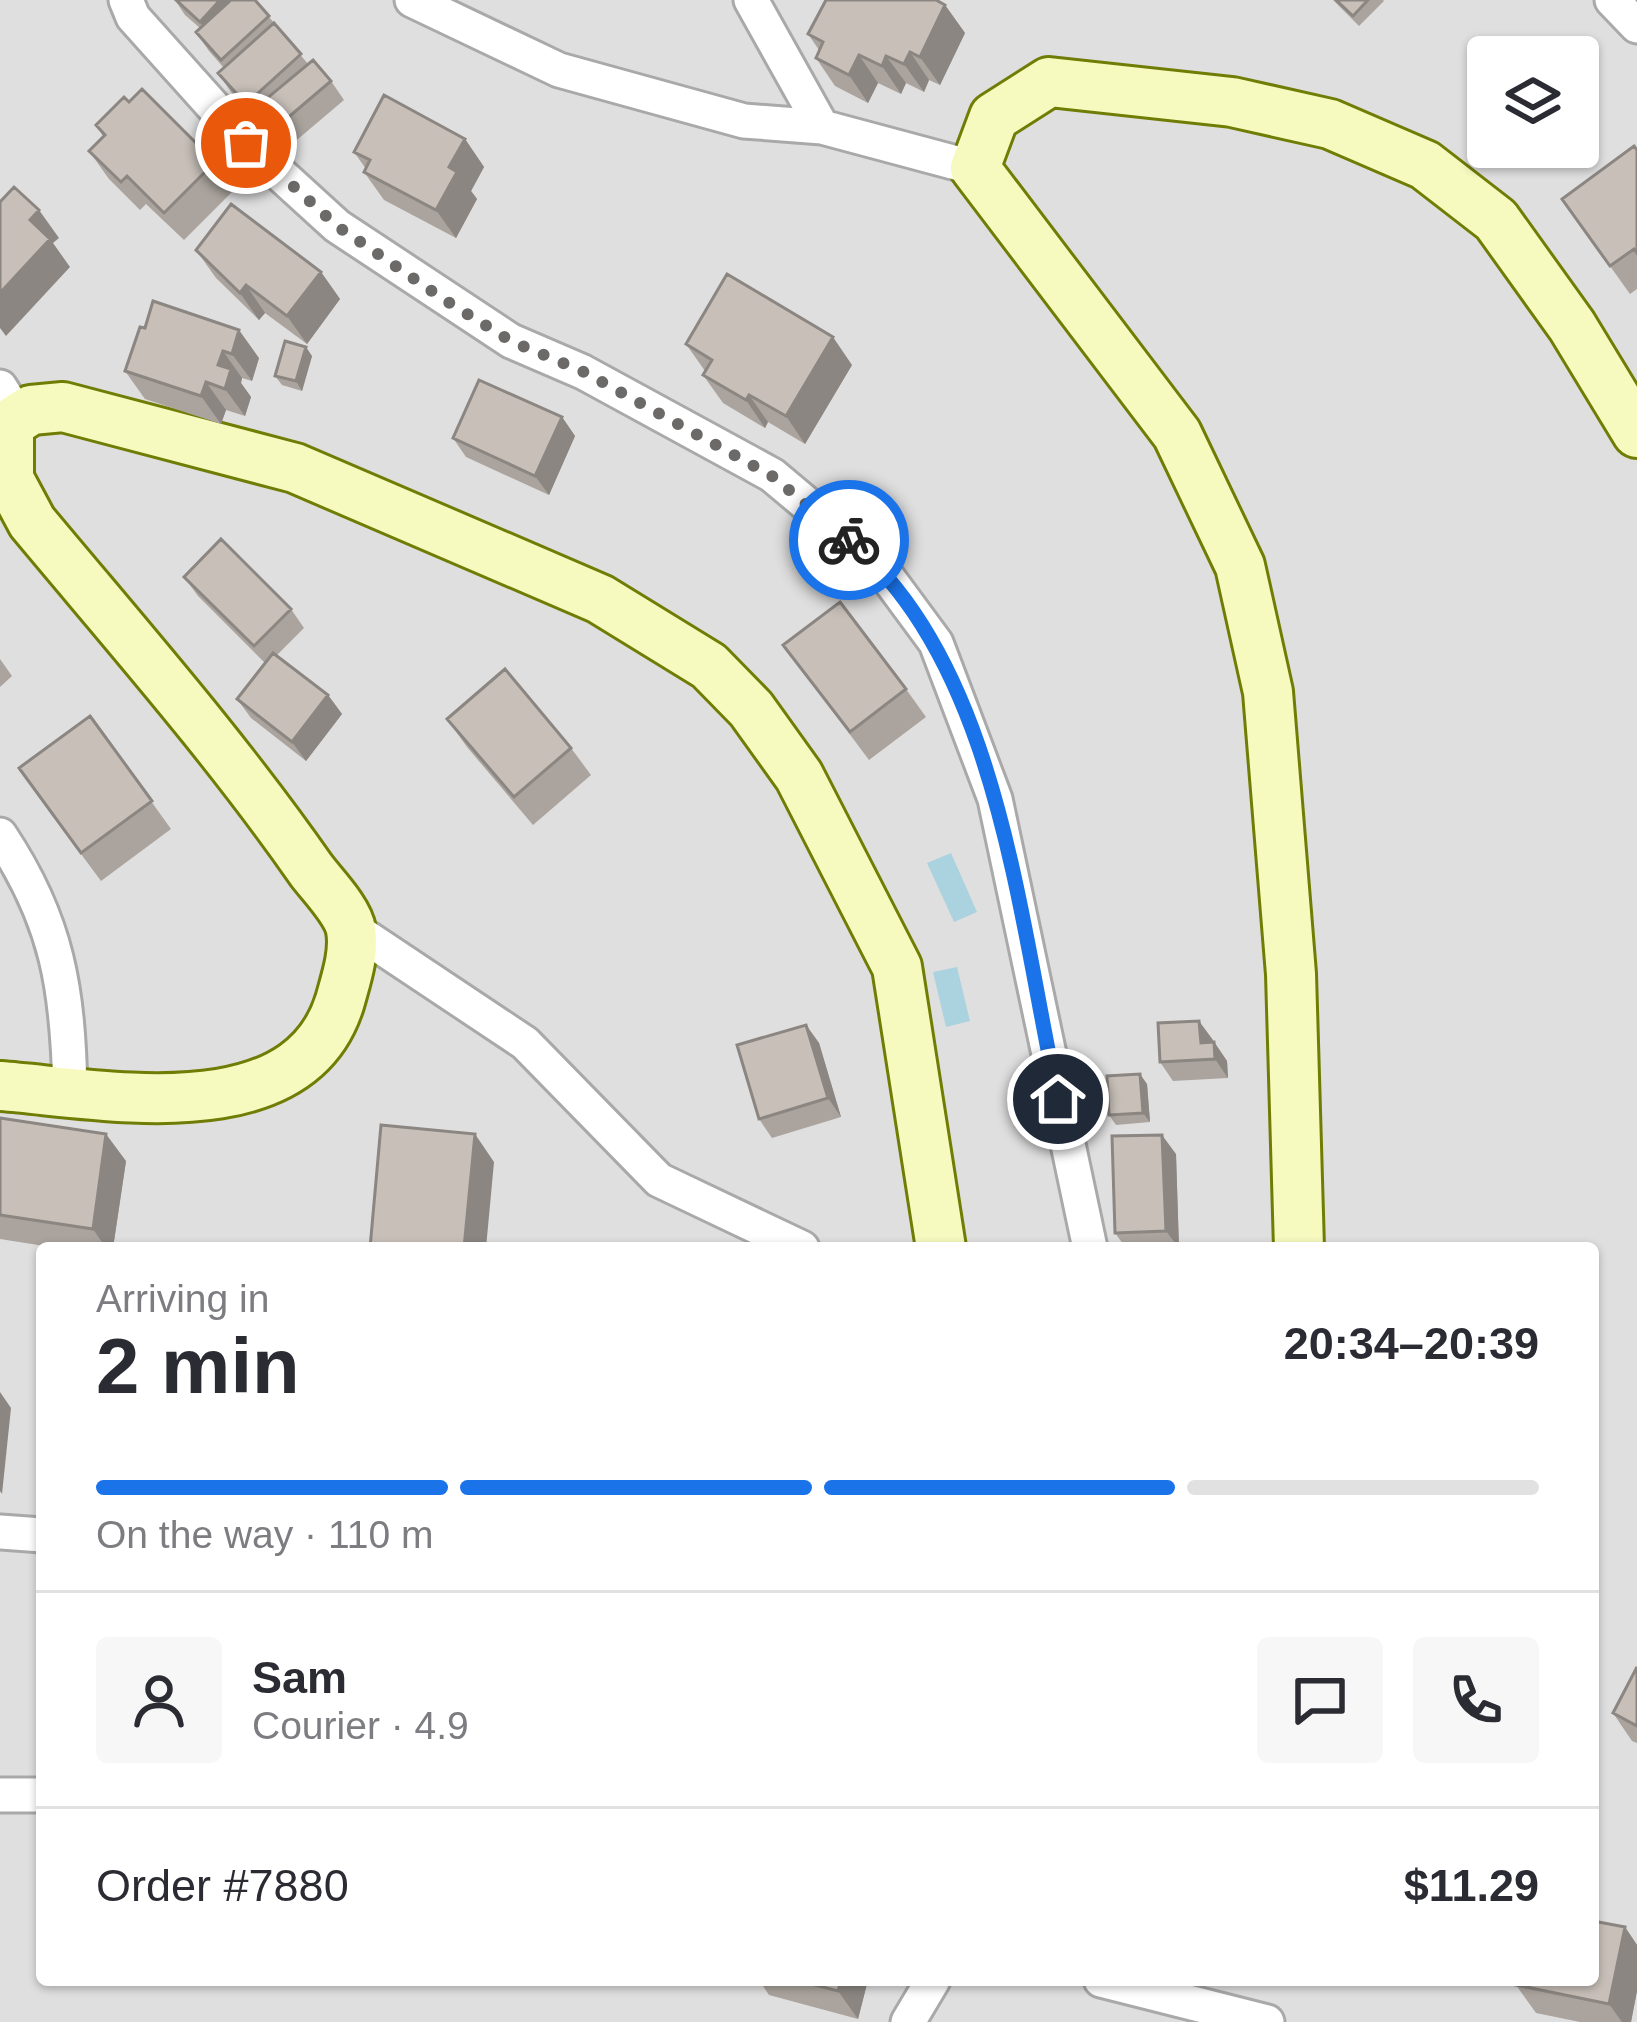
<!DOCTYPE html>
<meta charset="utf-8">
<style>
:root{--surface:#fff;--page:#f7f7f7;--text:#2b2b33;--muted:#7c7c81;--line:#e1e1e2;--accent:#1a73e8}
body{margin:0;font-family:Helvetica,sans-serif;background:var(--page);color:var(--text);height:100vh;display:flex;flex-direction:column;font-size:45px;white-space:nowrap}
*{box-sizing:border-box;margin:0}
p{font-size:39px;color:var(--muted)}
.icon{flex:none;width:66px;height:66px;fill:none;stroke:currentColor;stroke-width:2;stroke-linecap:round;stroke-linejoin:round}
.map{position:relative;flex:1;overflow:hidden}
.side{position:absolute;left:36px;top:1242px;width:1563px;height:744px;display:flex;flex-direction:column;background:var(--surface);border-radius:12px;box-shadow:0 3px 9px #0004}
.side>*{flex:none}
.tools{position:absolute;left:1467px;top:36px;display:grid;gap:24px}
.tools a{display:grid;place-items:center;width:132px;height:132px;border-radius:12px;background:var(--surface);box-shadow:0 3px 9px #0004;font-size:60px}
.pin{position:absolute;display:grid;place-items:center;width:102px;height:102px;color:#fff;margin:-51px;border:6px solid #fff;border-radius:50%;box-shadow:0 3px 12px #0007}
.courier{position:absolute;display:grid;place-items:center;width:120px;height:120px;margin:-60px;border:9px solid #1a73e8;border-radius:50%;background:#fff;color:#222;box-shadow:0 3px 15px #0007}
.summary em{font-style:normal;font-weight:600}
.summary div{display:flex;flex-direction:column-reverse}
.summary{display:flex;align-items:center;justify-content:space-between;height:204px;padding:0 60px}
h1{font-size:78px;font-weight:600;line-height:90px}
.bar{display:grid;grid-template-columns:repeat(4,1fr);gap:18px 12px;align-content:center;height:144px;padding:0 60px}
.bar i{height:15px;border-radius:9px;background:var(--line)}
.bar .current{background:var(--accent)}
.bar p{grid-column:span 4}
.line{display:flex;align-items:center;gap:30px;padding:0 60px;border-top:3px solid var(--line)}
.line div{flex:1}
.round{display:grid;place-items:center;flex:none;width:126px;height:126px;border-radius:12px;background:var(--page)}
.map>svg:first-child{display:block}
.residential{fill:#e0dfdf;fill-rule:evenodd}
.water{fill:#aad3df}
.lines{fill:none;stroke-linecap:round;stroke-linejoin:round}
.street-casing{stroke:#a9a9a9;stroke-width:39}
.secondary-casing{stroke:#707d05;stroke-width:54}
.street{stroke:#fff;stroke-width:33}
.secondary{stroke:#f7fabf;stroke-width:48}
.wall{fill:#aba49e}
.shaded-wall{fill:#8b8681}
.building{fill:#c7bfb8;stroke:#8b8681;stroke-width:3}
.done{stroke:#6b6a68;stroke-width:12;stroke-dasharray:0 21.6}
.route{stroke:#1a73e8;stroke-width:15}
</style>
<div class="map">
<svg width="1637" height="2022" viewBox="0 0 1637 2022">
<rect width="100%" height="100%" fill="#f2efe9"/>
<path class="residential" d="M0,0H1637V2022H0ZM1488,57H1578V147H1488ZM42,1248H1593V1980H42Z"/>
<path class="water" d="M951,853L977,912L954,922L927,863Z
M957,967L970,1021L946,1027L933,972Z"/>
<g class="lines">
<defs>
<path id="street" d="M126,0L133,17L246,143L337,226L511,341L583,372L772,475L877,563L936,643L995,799L1090,1248
M412,0L559,70L744,121L822,127L975,168
M751,0L822,127
M1612,0L1637,26
M0,387L19,417
M0,835C58,922 68,990 70,1092
M351,927L525,1043L659,1180L802,1248
M0,1532L42,1535
M0,1795H42
M1101,1980L1267,2022
M908,2022L933,1980"/>
<path id="secondary" d="M0,1086C105,1094 299,1135 340,1001C346,979 355,953 351,930C348,911 323,886 311,870C226,748 127,636 32,522L9,479V424L31,410L63,407L295,468L600,599L709,666L751,709L799,776L897,967L941,1248
M1299,1248L1291,974L1268,692L1240,566L1177,434L975,168L994,117L1049,82L1232,102L1330,124L1425,165L1496,220L1572,326L1637,433"/>
</defs>
<use href="#street" class="street-casing"/>
<use href="#secondary" class="secondary-casing"/>
<use href="#street" class="street"/>
<use href="#secondary" class="secondary"/>
</g>
<path class="wall" d="M175,0H255L308,64L331,81L344,100L285,150L261,121L259,123L231,92L218,73L224,68L209,51L196,32L200,28L185,15Z
M1333,0H1383L1384,1L1359,26Z
M945,5L965,33L940,85L929,80L924,92L906,83L901,94L878,83L868,103L835,86L816,58L819,50L808,34Z
M129,102L215,162L234,190L184,240L146,204L140,210L109,179L89,151L103,136L96,125Z
M465,139L484,167L471,191L477,199L456,238L384,200L364,172L366,169L354,152Z
M1637,150V289L1630,294L1562,199Z
M196,250L321,272L340,299L307,344L265,313L259,320L216,278Z
M140,327L259,358L252,381L242,378L241,383L251,397L245,416L226,410L221,424L145,399L125,371Z
M686,344L852,365L805,444L768,422L765,428L723,403L703,375L705,371Z
M312,356L302,391L282,385L275,376Z
M562,417L575,436L549,495L466,457L453,438Z
M184,577L291,609L304,628L277,655L328,695L342,714L306,761L251,718L237,699L265,663L198,596Z
M783,645L906,689L926,717L869,760Z
M0,659L12,676L0,687Z
M90,716L171,829L101,881L38,796Z
M447,719L571,748L591,775L533,825L467,747Z
M806,1025L819,1043L841,1117L772,1138L759,1119Z
M1213,1040L1227,1061L1228,1078L1173,1081L1160,1062Z
M1147,1084L1150,1122L1116,1125L1109,1115Z
M0,1118L126,1161L113,1248H57L0,1239Z
M1176,1154L1179,1248H1126L1115,1233Z
M1637,1667V1743L1632,1741L1613,1713Z
M1625,1927L1637,1945V1991L1631,2022H1580L1536,2013L1516,1985Z
M759,1980H868L858,2019L769,1995Z"/>
<path class="shaded-wall" d="M220,0H242L213,41L200,22Z
M945,5L965,33L940,85L920,57Z
M910,52L929,80L924,92L904,64Z
M859,55L878,83L868,103L849,75Z
M886,56L906,83L901,94L882,66Z
M465,139L484,167L471,191L477,199L456,238L436,210L449,167Z
M39,210L59,238L53,243L70,267L6,336L0,328V293L30,220Z
M321,272L340,299L307,344L287,316Z
M246,285L265,313L259,320L240,293Z
M239,330L259,358L252,381L232,354Z
M833,337L852,365L805,444L786,416Z
M306,347L312,356L302,391L296,381Z
M223,351L242,378L241,383L251,397L245,416L225,389L218,365Z
M206,382L226,410L221,424L201,396Z
M749,395L768,422L765,428L746,400Z
M562,417L575,436L549,495L535,476Z
M328,695L342,714L306,761L292,742Z
M1199,1021L1213,1040L1214,1062L1201,1043Z
M806,1025L819,1043L841,1117L828,1098Z
M1214,1042L1227,1061L1228,1078L1215,1059Z
M1140,1074L1147,1084L1150,1122L1143,1113Z
M106,1134L126,1161L113,1248H106L93,1229Z
M475,1134L494,1162L486,1248H464Z
M1162,1135L1176,1154L1179,1248L1166,1231Z
M0,1392L11,1408L2,1494L0,1491Z
M1625,1927L1637,1945V1991L1631,2022H1622L1609,2004Z
M841,1980H868L858,2019L838,1991Z"/>
<path class="building" d="M176,0H220L200,22Z
M231,0H255L269,16L221,60L196,32Z
M826,0H936L945,5L920,57L910,52L904,64L886,56L882,66L859,55L849,75L816,58L823,42L808,34Z
M1336,0H1368L1353,16Z
M274,23L301,54L246,104L218,73Z
M313,60L331,81L271,132L253,110Z
M142,89L215,162L164,213L127,176L121,182L89,151L105,135L96,125L124,97L129,102Z
M384,95L465,139L449,167L457,172L436,210L364,172L370,160L354,152Z
M1634,146L1637,150V253L1634,249L1610,266L1562,199Z
M14,187L39,210L30,220L50,239L0,293V202Z
M231,204L321,272L287,316L246,285L240,293L196,250Z
M727,274L833,337L786,416L749,395L746,400L703,375L712,360L686,344Z
M153,301L239,330L232,354L223,351L218,365L231,369L225,389L206,382L201,396L125,371L140,327L145,328Z
M285,341L306,347L296,381L275,376Z
M479,380L562,417L535,476L453,438Z
M221,539L291,609L254,646L184,577Z
M840,602L906,689L850,732L783,645Z
M273,653L328,695L292,742L237,699Z
M505,669L571,748L514,797L447,719Z
M90,716L152,801L81,853L19,768Z
M1199,1021L1201,1043L1214,1042L1215,1059L1160,1062L1158,1023Z
M806,1025L828,1098L759,1119L737,1045Z
M1140,1074L1143,1113L1109,1115L1107,1076Z
M0,1118L106,1134L93,1229L0,1215Z
M381,1125L475,1134L464,1248H370Z
M1162,1135L1166,1231L1115,1233L1112,1136Z
M1637,1667V1726L1613,1713Z
M1593,1921L1625,1927L1609,2004L1516,1985L1517,1980H1593Z
M796,1980H841L838,1991Z"/>
<g class="lines">
<path class="done" d="M246,143L337,226L448,302L511,341L584,372L772,476L849,540"/>
<path class="route" d="M849,540C998,663 1019,920 1058,1099"/>
</g>
</svg>
<div class="tools">
<a><svg class="icon" aria-label="layers" viewBox="0 0 24 24"><path d="M12 4l9 5-9 5-9-5zM3 14l9 5 9-5"/></svg></a>
</div>
<div class="pin" style="left:246px;top:143px;background:#ea580c"><svg class="icon" aria-label="bag" viewBox="0 0 24 24"><path d="M5 8h14l-1 12H6zM9 8a3 3 0 0 1 6 0"/></svg></div>
<div class="pin" style="left:1058px;top:1099px;background:#1f2937"><svg class="icon" aria-label="home" viewBox="0 0 24 24"><path d="M3 11l9-7 9 7M6 9v11h12V9"/></svg></div>
<div class="courier" style="left:849px;top:540px"><svg class="icon" aria-label="bike" viewBox="0 0 24 24"><circle cx="6" cy="16" r="4"/><circle cx="18" cy="16" r="4"/><path d="M6 16l4-8h5l3 8M10 8l3 8H6M13 5h3"/></svg></div>
<section class="side">
<div class="summary"><div><h1>2 min</h1><p>Arriving in</p></div><em>20:34–20:39</em></div>
<div class="bar"><i class="current"></i><i class="current"></i><i class="current"></i><i></i><p>On the way · 110 m</p></div>
<div class="line" style="height:216px"><a class="round"><svg class="icon" aria-label="person" viewBox="0 0 24 24"><circle cx="12" cy="8" r="4"/><path d="M4 21q1-7 8-7t8 7"/></svg></a><div><b>Sam</b><p>Courier · 4.9</p></div><a class="round"><svg class="icon" aria-label="chat" viewBox="0 0 24 24"><path d="M4 5h16v11H9l-5 4z"/></svg></a><a class="round"><svg class="icon" aria-label="phone" viewBox="0 0 24 24"><path d="M5 4h4l2 5-3 2q2 4 5 5l2-3 5 2v4C11 20 4 13 5 4z"/></svg></a></div>
<div class="line" style="height:156px"><div>Order #7880</div><b>$11.29</b></div>
</section>
</div>
